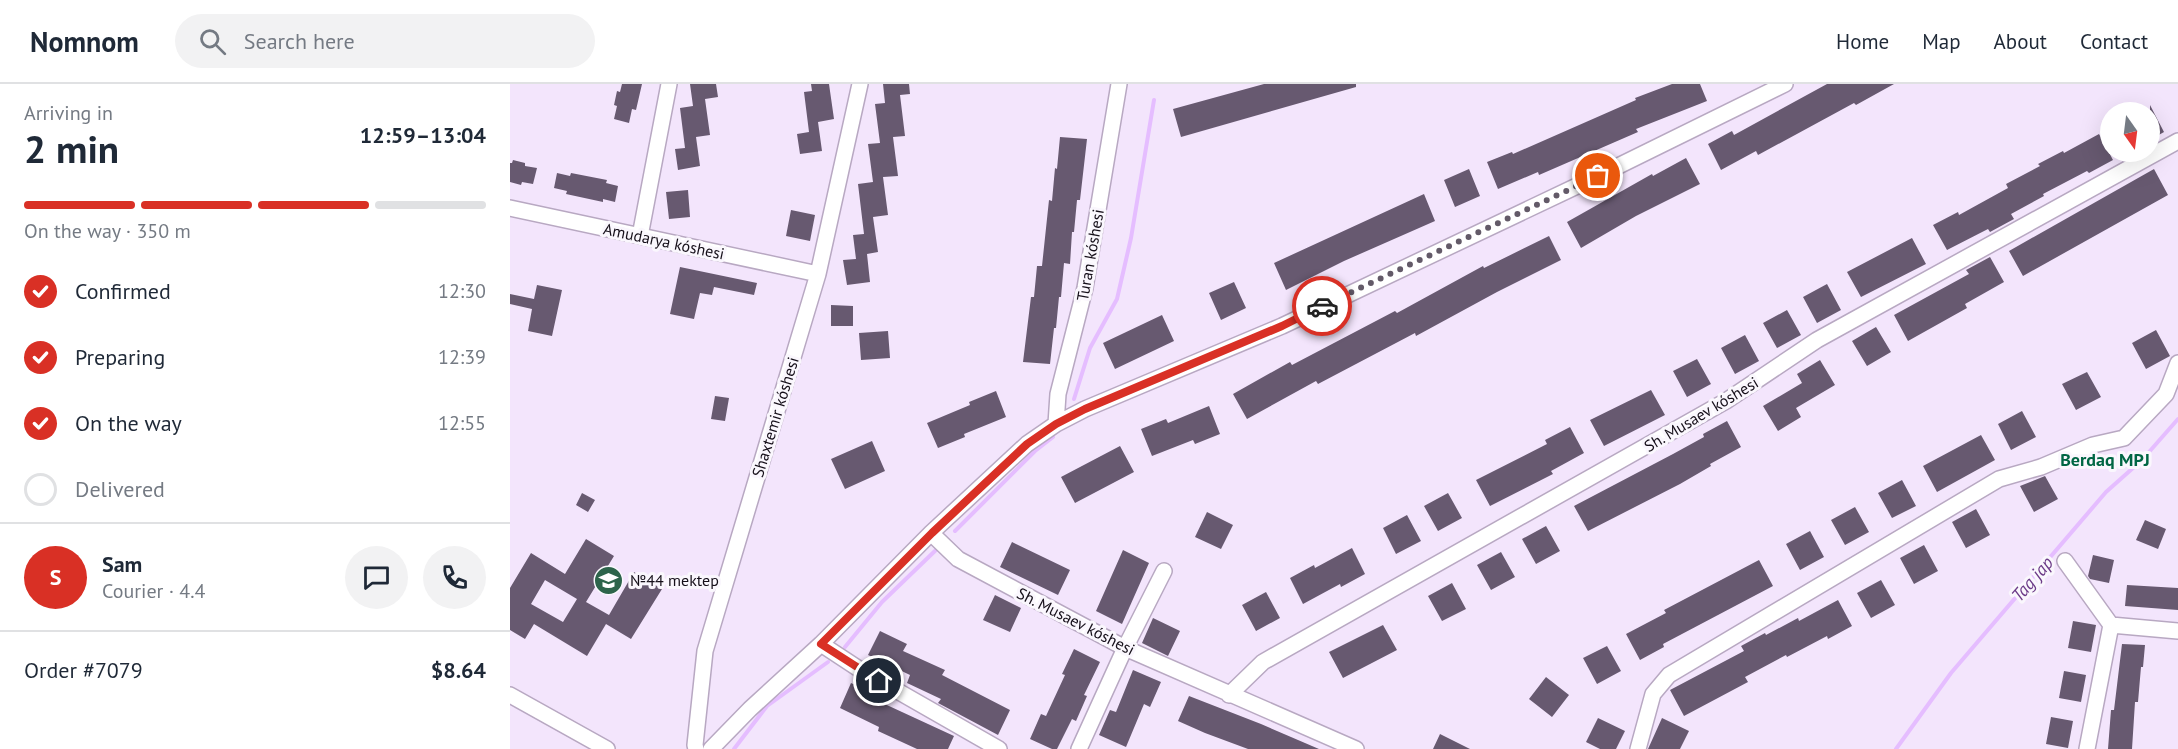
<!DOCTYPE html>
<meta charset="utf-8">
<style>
:root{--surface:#fff;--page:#f2f2f3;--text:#1f2937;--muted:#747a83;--line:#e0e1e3;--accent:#d93025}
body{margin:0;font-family:"PT Sans",sans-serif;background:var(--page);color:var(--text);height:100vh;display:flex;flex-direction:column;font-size:22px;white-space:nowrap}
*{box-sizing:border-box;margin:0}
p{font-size:20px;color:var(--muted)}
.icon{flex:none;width:33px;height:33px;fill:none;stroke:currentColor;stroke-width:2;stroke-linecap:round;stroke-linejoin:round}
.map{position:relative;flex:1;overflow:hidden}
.sheet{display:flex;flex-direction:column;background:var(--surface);width:510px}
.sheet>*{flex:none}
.needle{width:39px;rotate:166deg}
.fabs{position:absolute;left:1590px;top:18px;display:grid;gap:12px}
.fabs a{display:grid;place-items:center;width:60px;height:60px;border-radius:50%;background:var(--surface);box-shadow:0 6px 24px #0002;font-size:30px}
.pin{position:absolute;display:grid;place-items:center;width:51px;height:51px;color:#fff;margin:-26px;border:3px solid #fff;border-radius:50%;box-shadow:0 2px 6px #0007}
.courier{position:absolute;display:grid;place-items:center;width:60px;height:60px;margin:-30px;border:4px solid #d93025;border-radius:50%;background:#fff;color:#222;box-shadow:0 2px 8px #0007}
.summary em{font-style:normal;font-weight:700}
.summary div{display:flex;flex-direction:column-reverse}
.summary{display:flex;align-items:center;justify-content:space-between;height:102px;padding:0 24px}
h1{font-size:39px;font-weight:700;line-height:45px}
.bar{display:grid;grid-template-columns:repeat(4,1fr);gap:9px 6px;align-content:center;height:72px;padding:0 24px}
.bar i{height:8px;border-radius:4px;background:var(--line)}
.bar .active{background:var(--accent)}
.bar p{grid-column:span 4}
.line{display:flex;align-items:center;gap:15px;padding:0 24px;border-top:2px solid var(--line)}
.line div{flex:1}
.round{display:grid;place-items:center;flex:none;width:63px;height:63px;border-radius:32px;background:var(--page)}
ol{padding:0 24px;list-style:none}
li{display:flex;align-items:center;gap:18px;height:66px}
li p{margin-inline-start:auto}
li .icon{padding:6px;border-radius:50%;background:var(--accent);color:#fff;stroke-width:4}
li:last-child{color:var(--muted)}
li i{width:33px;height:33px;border:3px solid var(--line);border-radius:50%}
header{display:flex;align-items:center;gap:36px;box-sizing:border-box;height:84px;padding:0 30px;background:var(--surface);border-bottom:2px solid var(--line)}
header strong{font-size:28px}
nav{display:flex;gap:33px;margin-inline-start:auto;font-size:21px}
.search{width:420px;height:54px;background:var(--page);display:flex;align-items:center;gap:15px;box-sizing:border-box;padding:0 21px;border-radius:33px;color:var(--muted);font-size:22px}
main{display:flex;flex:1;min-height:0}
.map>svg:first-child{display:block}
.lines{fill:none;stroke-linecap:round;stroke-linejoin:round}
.stream{stroke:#e5bdff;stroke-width:4}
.building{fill:#675970;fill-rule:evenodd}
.minor-casing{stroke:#b8a8c2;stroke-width:18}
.minor{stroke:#fff;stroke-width:15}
.done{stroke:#635a68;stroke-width:6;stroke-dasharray:0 10.8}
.route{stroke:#d93025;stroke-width:8}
.labels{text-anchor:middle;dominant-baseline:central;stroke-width:6;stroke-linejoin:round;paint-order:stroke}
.street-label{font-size:16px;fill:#150f19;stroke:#faf7fd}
.poi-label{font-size:16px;fill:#150f19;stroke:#faf7fd;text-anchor:start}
.neighbourhood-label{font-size:18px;font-weight:bold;fill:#064;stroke:#faf7fd}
.water-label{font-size:18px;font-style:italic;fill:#6c3b88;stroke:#faf7fd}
</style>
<header>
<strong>Nomnom</strong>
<div class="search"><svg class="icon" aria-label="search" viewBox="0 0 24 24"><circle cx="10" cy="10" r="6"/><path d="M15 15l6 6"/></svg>Search here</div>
<nav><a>Home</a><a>Map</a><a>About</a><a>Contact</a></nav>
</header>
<main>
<section class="sheet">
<div class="summary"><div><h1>2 min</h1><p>Arriving in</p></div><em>12:59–13:04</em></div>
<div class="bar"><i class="active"></i><i class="active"></i><i class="active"></i><i></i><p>On the way · 350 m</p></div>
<ol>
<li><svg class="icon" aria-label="check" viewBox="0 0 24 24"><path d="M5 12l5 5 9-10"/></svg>Confirmed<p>12:30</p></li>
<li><svg class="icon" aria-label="check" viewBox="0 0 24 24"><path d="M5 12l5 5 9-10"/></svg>Preparing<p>12:39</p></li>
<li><svg class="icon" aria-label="check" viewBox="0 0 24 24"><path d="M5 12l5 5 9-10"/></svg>On the way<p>12:55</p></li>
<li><i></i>Delivered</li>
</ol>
<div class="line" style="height:108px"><b class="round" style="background:var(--accent);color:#fff">S</b><div><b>Sam</b><p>Courier · 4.4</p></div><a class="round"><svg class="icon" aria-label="chat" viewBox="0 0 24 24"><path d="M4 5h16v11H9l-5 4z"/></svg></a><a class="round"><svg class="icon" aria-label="phone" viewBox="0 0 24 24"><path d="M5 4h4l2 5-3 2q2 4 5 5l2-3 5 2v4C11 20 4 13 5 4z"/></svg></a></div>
<div class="line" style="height:78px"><div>Order #7079</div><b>$8.64</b></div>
</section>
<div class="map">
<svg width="1668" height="665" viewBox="0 0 1668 665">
<rect width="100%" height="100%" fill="#f3e5fc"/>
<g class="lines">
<path class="stream" d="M564,315L580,264L607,215L621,154L644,16
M445,447L525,367L543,353
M335,563L372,518L427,465
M224,665L257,622L318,578
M1386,665L1441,589L1596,408L1632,376L1668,335"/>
</g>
<path class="building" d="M112,0H132L126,26L122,25L119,39L104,35L107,22L104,21L107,7L110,8Z
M180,0H206L208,13L195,15L200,51L186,53L190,82L168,86L165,65L175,64L170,24L183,22Z
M301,0H319L324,35L308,38L312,67L290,70L287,50L299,48L294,8L302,7Z
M373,0H399L400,10L390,11L395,52L383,53L388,92L373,93L378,131L363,133L368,168L357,170L360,198L337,201L333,176L346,175L343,151L354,150L348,100L363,98L358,60L370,59L365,20L375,19Z
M754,0H846V3L671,53L663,25Z
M1162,0H1190L1197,17L1126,45L1128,48L1029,91L1028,88L988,105L977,78L1002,68L1003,70L1126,16L1125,14Z
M1317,0H1384L1346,21L1344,19L1248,71L1246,67L1211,86L1198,60L1222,47L1224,51Z
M1640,21L1654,48L1640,56Z
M1589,50L1603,76L1579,89L1577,87L1533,110L1534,112L1501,130L1504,135L1480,148L1478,145L1437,166L1423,141L1448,128L1449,131L1498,104L1496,100L1530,82L1528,80L1553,67L1554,69Z
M550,53L577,55L570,116H567L564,148H562L560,180L554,179L551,213H549L546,244H544L540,280L513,278L521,213H524L527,182H532L539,116L542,117L545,84L547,85Z
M1176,74L1190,100L1126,132L1071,164L1057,138L1142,90L1143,92Z
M3,76L15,79V82L27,84L23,100L12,98L11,101L0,98V79H2Z
M959,85L970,112L945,123L934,96Z
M1644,85L1658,111L1513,192L1499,167Z
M47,89L60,92L61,89L97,96L96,99L108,102L105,118L93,115V118L56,110L57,107L44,104Z
M178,106L180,133L159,135L156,108Z
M914,110L925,137L834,177L776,206L764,179Z
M281,126L305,131L300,157L276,152Z
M1039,152L1051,176L987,208L906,252L905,249L808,300L806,297L737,335L723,310L780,278L782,281L885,227L887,229L973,182L974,184Z
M1402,154L1416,180L1351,213L1337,188Z
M1480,173L1494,198L1455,220L1457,224L1398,257L1384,231L1459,190L1456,186Z
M170,183L247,199L244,211L204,203L202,211L190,209L184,235L160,230Z
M724,198L736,224L711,236L699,209Z
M1317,200L1331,226L1307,239L1293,213Z
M27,201L52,206L42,252L18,247L22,225L0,220V210L24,215Z
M321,221L343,222V242H321Z
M1277,226L1291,251L1267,264L1253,239Z
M652,231L664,257L605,285L593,259Z
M1366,243L1381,268L1357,282L1342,257Z
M1646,246L1660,272L1636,285L1622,259Z
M378,247L380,274L351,276L349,249Z
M1235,251L1249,277L1225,290L1211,264Z
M1187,275L1201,300L1177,313L1163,287Z
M1310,276L1325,301L1286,324L1291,333L1268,347L1253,322L1292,299L1287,290Z
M1577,288L1591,313L1566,326L1552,300Z
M1141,306L1155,331L1094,362L1080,336Z
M486,307L496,333L454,350L455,353L428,364L417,339L460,321L459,318Z
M205,312L219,314L215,337L201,335Z
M699,322L710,350L685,360L683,356L642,372L631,345L656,335L658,339Z
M1512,327L1526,353L1501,366L1488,340Z
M1217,337L1231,363L1200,380L1201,382L1170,400L1078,447L1064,422L1163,370L1194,353L1193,350Z
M1060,343L1074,369L1041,387L1043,390L980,422L966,396L1037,360L1035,356Z
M1471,351L1485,376L1427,408L1413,382Z
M362,357L375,387L335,405L321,375Z
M610,362L624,388L565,419L551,393Z
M1535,392L1548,415L1524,428L1510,402Z
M1392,396L1406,422L1382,434L1368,409Z
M72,409L85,416L78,428L66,421Z
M938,409L952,434L928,447L914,422Z
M1345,423L1359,448L1335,461L1321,436Z
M1466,425L1480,451L1456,464L1442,438Z
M697,428L723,441L711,465L685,453Z
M897,431L911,457L886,470L873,444Z
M1635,436L1656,445L1648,465L1626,456Z
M1036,442L1050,467L1026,480L1012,455Z
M1300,447L1314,473L1290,486L1276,460Z
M76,455L104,472L76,518L99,531L124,488L152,505L121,555L96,540L77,572L24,540L15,555L0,546V504L21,469L55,490ZM35,496L67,515L53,538L21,520Z
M502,458L560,486L548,511L490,483Z
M1414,461L1428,487L1404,500L1390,474Z
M842,464L855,490L831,503L830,500L793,520L780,494L804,481L805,484Z
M613,466L639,479L612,540L586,527Z
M991,468L1005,493L981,506L967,481Z
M1583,471L1604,476L1599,499L1580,495L1578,492Z
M1249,476L1263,502L1153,560L1154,563L1130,576L1116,550L1156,529L1154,526Z
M1371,496L1385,521L1361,534L1347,509Z
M942,499L956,525L932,537L918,512Z
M1617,501L1668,504V526L1615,522Z
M756,508L770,534L746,547L732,521Z
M485,511L511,524L500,548L473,536Z
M1328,516L1342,542L1318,555L1317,552L1277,573L1276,571L1235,593L1238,598L1174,632L1160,606L1234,567L1231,562L1255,549L1256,551L1288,534L1289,537Z
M643,534L670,547L658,572L632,559Z
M1563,537L1586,541L1581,568L1558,564Z
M873,541L887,566L833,594L819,568Z
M370,547L397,560L393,567L435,586L432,591L500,626L488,651L428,619L431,615L397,599L400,591L358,571Z
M1612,560L1635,561L1633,583H1631L1628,618H1625L1622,665H1598L1601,626H1604Z
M1097,562L1111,587L1087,600L1073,574Z
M564,565L590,578L574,611L577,612L566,637L562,635L547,665H542L520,655L531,630L536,632L555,591L552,590Z
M623,586L651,598L640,623L634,620L616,663L589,651L600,626L606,628Z
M1554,587L1576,591L1571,618L1549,614Z
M1036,593L1059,611L1042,633L1019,615Z
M341,599L368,612L366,616L444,652L438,665H407L368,647L369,643L330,624Z
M679,612L751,640L809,665H738L695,649L668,637Z
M1541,633L1563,637L1558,664L1536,660Z
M1088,634L1115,647L1106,665H1090L1076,658Z
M1152,634L1179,647L1170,665H1138Z
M930,650L960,665H923Z"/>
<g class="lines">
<defs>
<path id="minor" d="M0,124L308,190
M130,152L159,0
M546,340L548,310L575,204L609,0
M421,449L448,475L615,564L846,665
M1555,477L1601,541L1668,547
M311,560L349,585L489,665
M0,611L97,665
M719,611L753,578L1216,317L1307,256L1668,57
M186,665L185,661L195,567L308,190L350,0
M201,665L240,625L311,560L421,449L517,360L546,340L575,325L772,242L1088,92L1275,0
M569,665L615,564L654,487
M1128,665L1143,610L1159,591L1489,395L1531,383L1583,361L1614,354L1656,310L1668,279
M1577,665L1601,541"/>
</defs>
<use href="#minor" class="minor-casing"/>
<use href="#minor" class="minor"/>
</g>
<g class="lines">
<path class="done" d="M812,222L1088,92"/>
<path class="route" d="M369,597L311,560L422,449L517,360L546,340L575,325L772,242L812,222"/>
</g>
<defs>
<symbol id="school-disc" viewBox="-11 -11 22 22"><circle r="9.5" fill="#2d644b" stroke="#faf7fd"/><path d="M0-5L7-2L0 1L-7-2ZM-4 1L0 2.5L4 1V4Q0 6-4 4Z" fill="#fff"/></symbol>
</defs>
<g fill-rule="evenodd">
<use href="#school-disc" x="82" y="480" width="33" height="33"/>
</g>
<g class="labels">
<g class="street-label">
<text transform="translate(154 157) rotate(12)">Amudarya kóshesi</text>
<text transform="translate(580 171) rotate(-80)">Turan kóshesi</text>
<text transform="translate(1191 330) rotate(-31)">Sh. Musaev kóshesi</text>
<text transform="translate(265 333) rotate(-73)">Shaxtemir kóshesi</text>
<text transform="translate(566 537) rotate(27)">Sh. Musaev kóshesi</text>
</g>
<g class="poi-label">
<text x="120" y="496">№44 mektep</text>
</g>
<g class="neighbourhood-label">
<text x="1595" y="375">Berdaq MPJ</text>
</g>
<g class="water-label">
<text transform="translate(1522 495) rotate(-49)">Tag jap</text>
</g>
</g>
</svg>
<div class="fabs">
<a><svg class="needle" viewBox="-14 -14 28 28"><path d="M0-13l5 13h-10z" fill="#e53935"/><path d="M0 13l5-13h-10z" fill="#747a83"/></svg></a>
</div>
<div class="pin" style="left:1088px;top:92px;background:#ea580c"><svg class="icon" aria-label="bag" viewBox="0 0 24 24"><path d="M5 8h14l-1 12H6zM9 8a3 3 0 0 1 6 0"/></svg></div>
<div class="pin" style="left:369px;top:597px;background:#1f2937"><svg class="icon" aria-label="home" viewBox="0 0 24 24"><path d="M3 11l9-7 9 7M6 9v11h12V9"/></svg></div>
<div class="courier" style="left:812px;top:222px"><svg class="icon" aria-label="car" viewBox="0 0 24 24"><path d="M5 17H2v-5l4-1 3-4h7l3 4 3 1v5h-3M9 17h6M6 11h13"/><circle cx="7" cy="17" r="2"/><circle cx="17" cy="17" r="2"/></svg></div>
</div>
</main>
